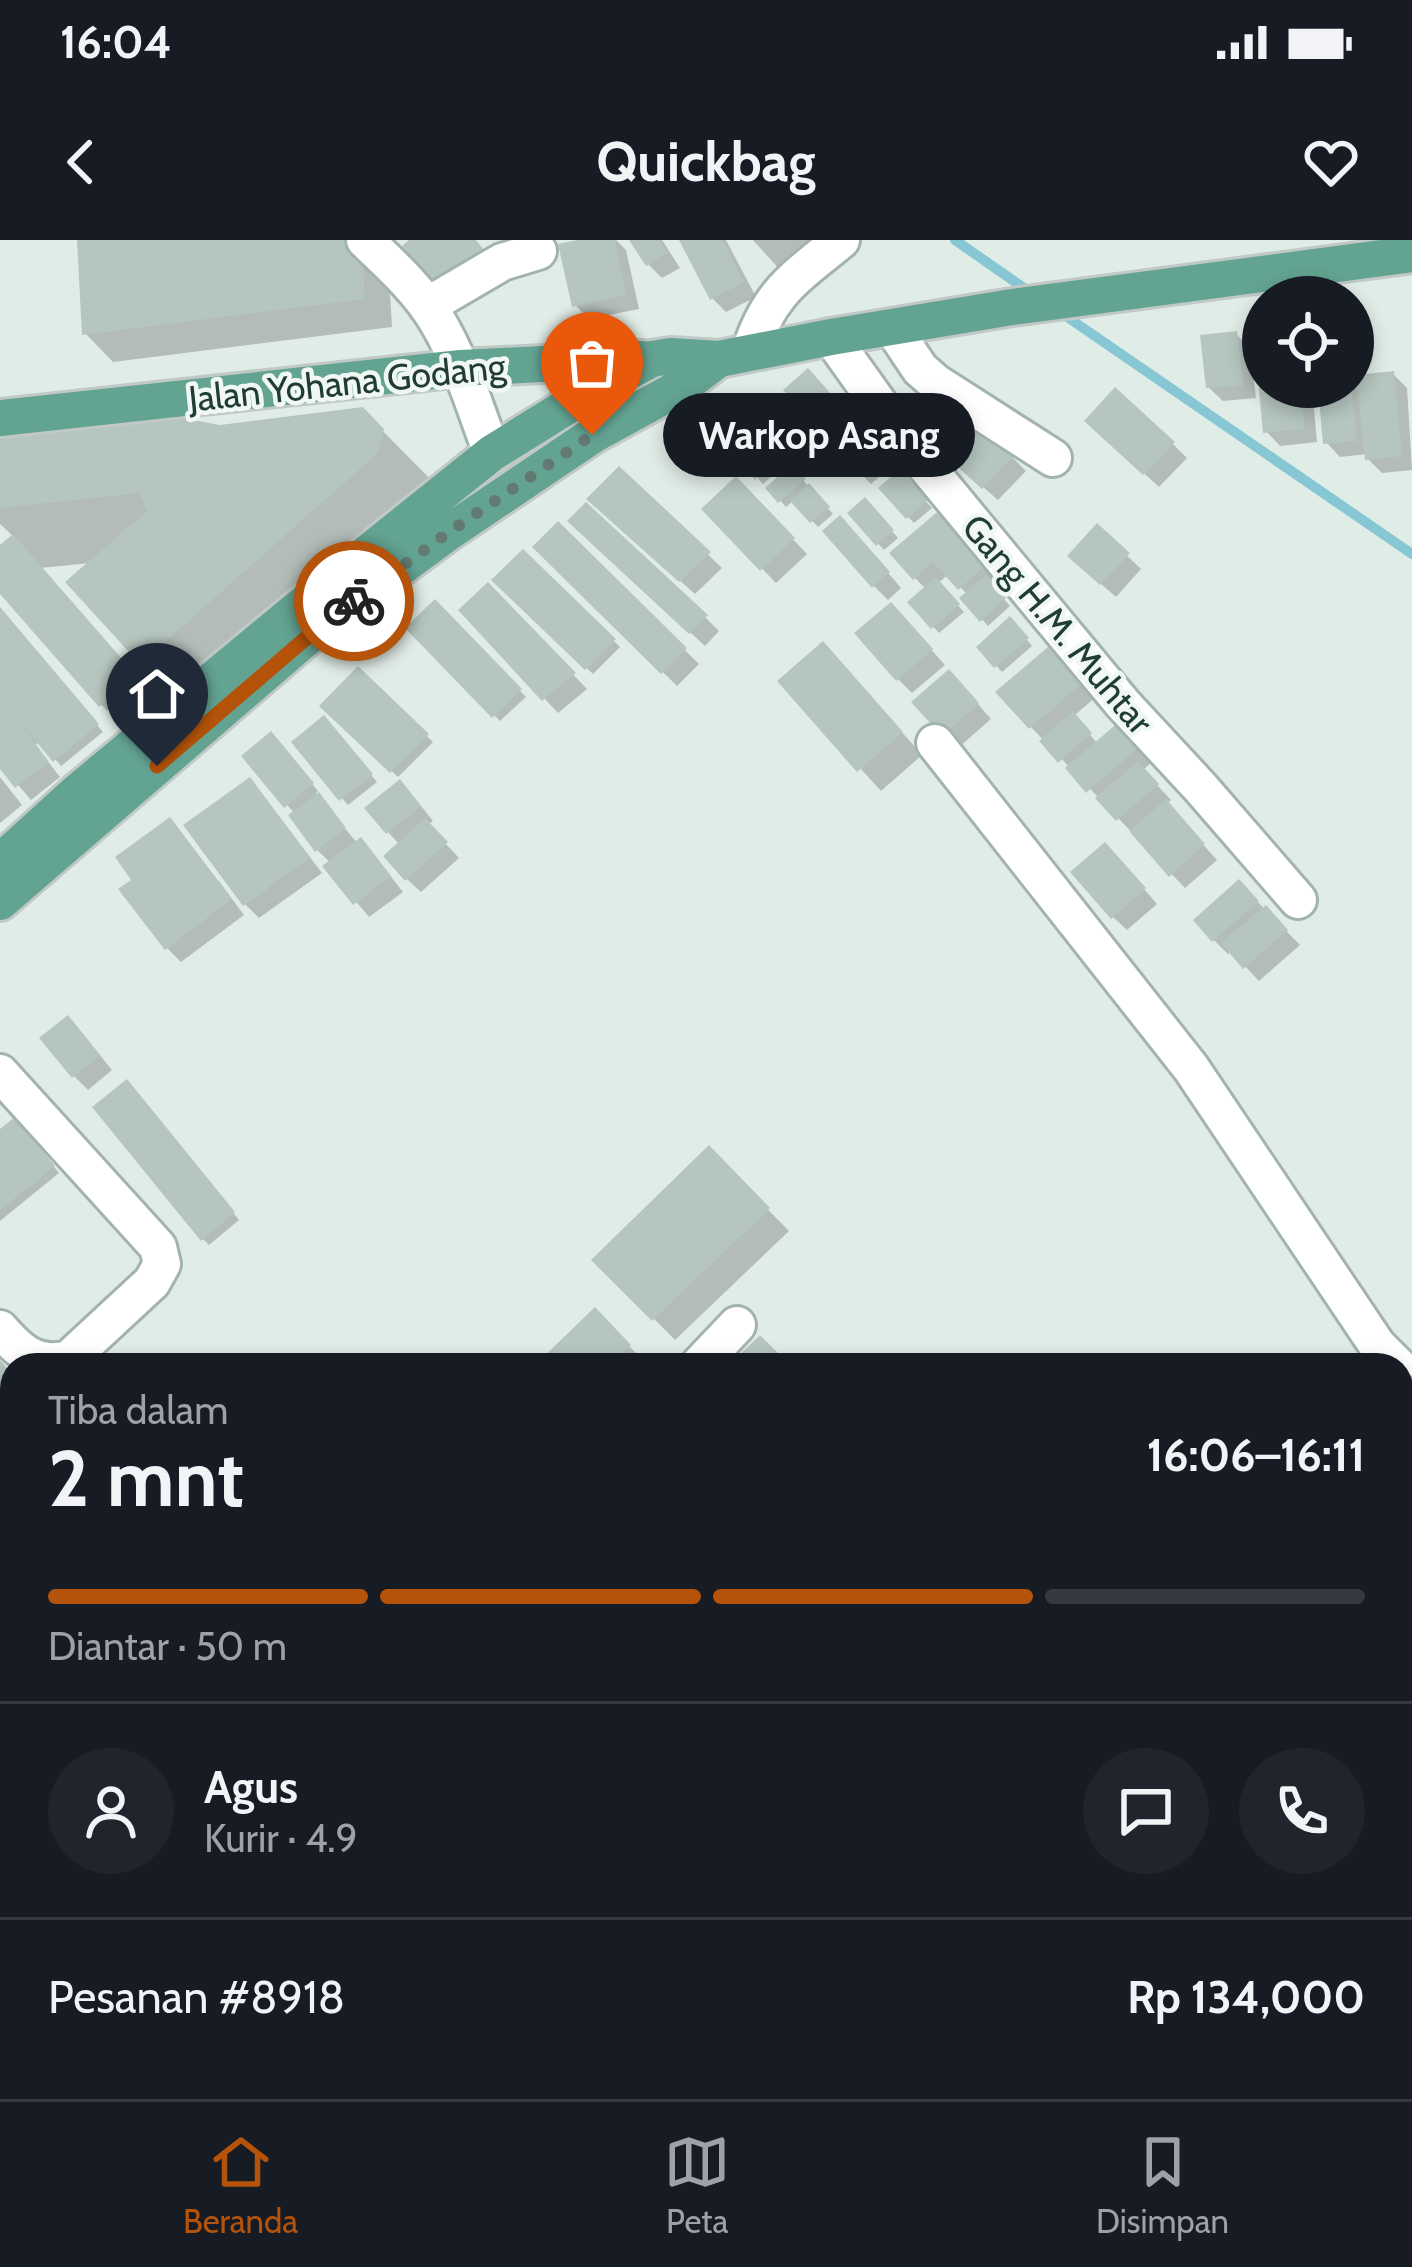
<!DOCTYPE html>
<html lang="id">
<meta charset="utf-8">
<style>
:root{--surface:#171b24;--page:#20242c;--text:#f1f3f6;--muted:#9ea1a6;--line:#363941;--accent:#b45309}
body{margin:0;font-family:Cabin,sans-serif;background:var(--page);color:var(--text);height:100vh;display:flex;flex-direction:column;font-size:45px;white-space:nowrap}
*{box-sizing:border-box;margin:0}
p{font-size:39px;color:var(--muted)}
.icon{flex:none;width:66px;height:66px;fill:none;stroke:currentColor;stroke-width:2;stroke-linecap:round;stroke-linejoin:round}
.map{position:relative;flex:1;overflow:hidden}
.drawer{position:absolute;left:0px;top:1113px;width:1413px;height:747px;display:flex;flex-direction:column;background:var(--surface);border-radius:36px 36px 0 0;box-shadow:0 6px 18px #0003}
.drawer>*{flex:none}
.controls{position:absolute;left:1242px;top:36px;display:grid;gap:24px}
.controls a{display:grid;place-items:center;width:132px;height:132px;border-radius:50%;background:var(--surface);box-shadow:0 6px 18px #0003;font-size:60px}
.pin{position:absolute;display:grid;place-items:center;width:102px;height:102px;color:#fff;margin:-123px -51px;border-radius:50% 50% 50% 0;rotate:-45deg;box-shadow:0 0 12px #0007}
.pin .icon{rotate:45deg}
.courier{position:absolute;display:grid;place-items:center;width:120px;height:120px;margin:-60px;border:9px solid #b45309;border-radius:50%;background:#fff;color:#222;box-shadow:0 3px 15px #0007}
.bubble{position:absolute;height:84px;border-radius:42px;background:var(--surface);box-shadow:0 6px 18px #0003;font-size:39px;font-weight:800;line-height:84px;text-align:center}
.overview em{font-style:normal;font-weight:800}
.overview div{display:flex;flex-direction:column-reverse}
.overview{display:flex;align-items:center;justify-content:space-between;height:204px;padding:0 48px}
h1{font-size:78px;font-weight:800;line-height:90px}
.bar{display:grid;grid-template-columns:repeat(4,1fr);gap:18px 12px;align-content:center;height:144px;padding:0 48px}
.bar i{height:15px;border-radius:9px;background:var(--line)}
.bar .active{background:var(--accent)}
.bar p{grid-column:span 4}
.line{display:flex;align-items:center;gap:30px;padding:0 48px;border-top:3px solid var(--line)}
.line div{flex:1}
.round{display:grid;place-items:center;flex:none;width:126px;height:126px;border-radius:63px;background:var(--page)}
.status{display:flex;justify-content:space-between;align-items:center;height:84px;padding:0 60px;background:var(--surface);direction:ltr}
.status svg{height:33px;fill:currentColor}
header{display:flex;justify-content:space-between;align-items:center;height:156px;padding:0 48px;background:var(--surface);font-size:54px;font-weight:800}
.menu{display:flex;justify-content:space-around;align-items:center;height:168px;border-top:3px solid var(--line);background:var(--surface);font-size:33px;color:var(--muted)}
.menu a{display:grid;justify-items:center;gap:6px}
.menu .active{color:var(--accent)}
.map>svg:first-child{display:block}
.shadow{fill:#0003}
.lines{fill:none;stroke-linecap:round;stroke-linejoin:round}
.stream{stroke:#86c7d3;stroke-width:10}
.building{fill:#b5c6bf}
.minor-casing{stroke:#a3b4ad;stroke-width:42}
.major-casing{stroke:#c1c9c6;stroke-width:42}
.minor{stroke:#fff;stroke-width:36}
.major{stroke:#63a392;stroke-width:36}
.done{stroke:#637a73;stroke-width:12;stroke-dasharray:0 21.6}
.route{stroke:#b45309;stroke-width:15}
.labels{text-anchor:middle;dominant-baseline:central;stroke-width:9;stroke-linejoin:round;paint-order:stroke}
.street-label{font-size:36px;fill:#203d35;stroke:#f1f8f4}
</style>
<div class="status"><b>16:04</b><svg viewBox="0 0 49 12"><path d="M0 12V9h3v3zM5 12V6h3v6zM10 12V3h3v9zM15 12V0h3v12zM26 1h20v11H26zM47 4h2v5h-2z"/></svg></div>
<header><svg class="icon" aria-label="back" viewBox="0 0 24 24"><path d="M15 5l-7 7 7 7"/></svg>Quickbag<svg class="icon" aria-label="heart" viewBox="0 0 24 24"><path d="M12 20l-8-8c-3-5 5-10 8-4 3-6 11-1 8 4z"/></svg></header>
<div class="map">
<svg width="1412" height="1859" viewBox="0 0 1412 1859">
<rect width="100%" height="100%" fill="#e0ece6"/>
<path class="shadow" d="M80,0H351L389,37L392,87L113,122L85,93Z
M592,0H616L626,10L639,69L589,79L575,65Z
M633,0H662L680,28L662,38L648,24Z
M682,0H726L756,57L726,72L712,58Z
M753,0H810L815,6L781,31Z
M1236,94L1250,108L1256,158L1223,161L1208,147Z
M1257,98H1263V147H1312L1317,202L1280,206L1266,191Z
M1393,134L1407,148L1412,230L1382,233L1368,219L1367,214L1340,217L1326,202L1321,147H1353V139L1360,146Z
M362,170L442,251L202,481L69,343L91,323L40,328L139,443L107,471L0,349V309L14,297L0,284V176L220,188Z
M747,175L791,219L763,244L741,219L745,216L725,194Z
M863,194L910,211L871,244L856,229Z
M1102,195L1173,204L1187,218L1159,247Z
M1012,217L1026,231L998,260L958,225Z
M792,228L833,274L818,287L793,261L786,267L769,248Z
M619,230L722,328L695,354L604,273Z
M900,233L932,268L914,283L882,249Z
M736,240L807,314L776,343L705,269Z
M865,261L898,298L884,310L851,273Z
M942,272L1002,338L992,346L1010,366L988,386L964,358L968,355L948,335L938,343L964,372L939,393L912,362L927,350L915,338Z
M558,285L699,424L677,446L536,307Z
M1098,288L1141,329L1116,357L1085,330Z
M854,293L901,348L888,360L874,346Z
M585,295L705,377L719,391L705,406Z
M523,313L620,407L593,434L495,340Z
M488,346L587,449L558,473L462,370Z
M435,363L526,457L500,481L409,388Z
M0,370L103,492L61,526L40,501L35,505L60,537L31,560L0,524Z
M905,380L945,425L912,453L898,439Z
M1010,380L1032,406L1002,432L980,407Z
M1054,405L1099,454L1074,476L1098,504L1120,485L1153,521L1143,530L1171,560L1166,564L1217,620L1185,648L1031,487Z
M844,426L922,515L881,551L781,441Z
M358,430L433,502L398,537L324,466Z
M963,447L991,479L958,508L944,494Z
M330,486L377,542L348,565L295,503Z
M277,501L318,551L316,553L357,603L374,615L403,652L369,677L327,627L331,623L317,610L295,574L245,516Z
M0,537L22,565L0,583Z
M250,541L263,555L322,633L259,678L245,664Z
M414,557L433,581L428,585L459,618L421,652L407,639L400,605L388,592Z
M1119,620L1157,664L1127,690L1113,677Z
M218,640L244,675L181,722L167,708Z
M1239,643L1300,705L1259,741L1231,711L1228,714L1214,700Z
M82,793L112,830L88,850L74,836Z
M133,849L239,980L209,1005L203,999Z
M21,887L59,933L0,981V893Z
M709,910L789,991L675,1100L596,1020Z
M595,1072L648,1125H540Z
M0,1120L12,1135V1204L0,1192Z
M341,1848H456L445,1859H352Z
M823,1848H882L868,1859H833Z
M1232,1848H1308L1316,1856L1314,1859H1245Z"/>
<g class="lines">
<path class="stream" d="M955,0L1031,53
M1057,70L1412,314"/>
</g>
<path class="building" d="M77,0H355L362,6L365,59L82,95Z
M409,0H476L483,9L435,48L401,7Z
M577,0H615L626,55L572,67L558,4Z
M629,0H660L668,13L646,26Z
M679,0H722L744,42L710,60Z
M1237,91L1243,145L1206,148L1200,95Z
M1263,95V147H1301L1305,189L1263,193L1254,96Z
M808,128L863,190L880,175L899,195L859,230L854,231L783,150Z
M1394,131L1402,216L1365,220L1356,135Z
M1115,147L1175,202L1143,235L1084,181Z
M1318,147H1351L1357,201L1323,204Z
M109,164L220,185L363,167L384,189L378,213L140,424L65,342L147,271L139,253L0,268V173Z
M748,171L763,188L736,212L721,194Z
M972,176L1014,215L982,249L940,211Z
M769,191L787,212L755,240L737,219Z
M792,224L806,239L778,263L765,248Z
M619,226L711,312L679,342L586,259Z
M900,229L928,260L906,279L878,248Z
M736,236L795,298L760,331L701,269Z
M809,243L830,267L810,283L790,261Z
M865,257L894,290L876,306L847,273Z
M586,262L708,375L689,394L567,281Z
M942,268L990,322L958,350L933,322L913,340L889,313Z
M840,275L890,332L872,348L822,291Z
M558,281L687,408L661,434L532,307Z
M1097,283L1130,313L1100,345L1067,316Z
M13,294L136,435L99,467L0,354V305Z
M523,309L616,399L585,430L491,340Z
M986,335L1006,358L980,382L959,358Z
M936,337L960,364L931,389L907,362Z
M488,342L576,433L542,461L458,370Z
M435,359L522,449L492,478L405,388Z
M891,362L933,409L896,441L854,393Z
M0,367L99,484L53,522L11,471L49,522L15,548L0,529Z
M1010,376L1029,398L994,428L976,407Z
M823,401L903,492L857,532L777,441Z
M1055,401L1088,438L1029,489L995,452Z
M358,426L429,494L390,533L319,466Z
M949,429L979,463L942,496L911,462Z
M1073,471L1092,493L1058,523L1039,501Z
M324,475L373,534L339,561L291,502Z
M1120,481L1141,505L1086,553L1065,528Z
M271,491L314,543L284,568L241,516Z
M1138,521L1159,544L1116,581L1095,558Z
M250,537L310,618L243,666L183,585Z
M400,539L421,566L386,594L364,568Z
M319,552L346,588L315,612L288,575Z
M1166,559L1205,604L1169,637L1129,591Z
M170,577L232,659L165,710L118,649L131,640L115,617Z
M425,578L448,602L405,641L383,616Z
M361,597L391,636L353,665L322,626Z
M1105,602L1146,648L1111,679L1070,632Z
M1239,639L1259,661L1212,702L1193,680Z
M1266,665L1288,690L1243,729L1221,703Z
M68,775L100,815L72,838L39,798Z
M127,839L235,972L201,1001L92,867Z
M15,877L55,926L0,970V889Z
M709,905L770,968L652,1081L591,1020Z
M595,1067L631,1105L610,1125H535Z
M760,1095L790,1125H729Z
M0,1121L12,1135V1177L0,1187Z
M1412,1522V1594L1401,1583V1533Z
M337,1848H413L411,1851L420,1859H348Z
M482,1848H504L515,1859H471Z
M544,1848H616L604,1859H555Z
M1020,1848H1070L1083,1859H1032Z
M1144,1848L1156,1859H1133Z
M1230,1848H1297L1288,1859H1242Z"/>
<g class="lines">
<defs>
<path id="minor" d="M365,0C390,24 418,49 436,79C461,120 475,168 492,213
M427,66L502,22L538,11
M892,87L920,129L936,143L1053,218
M831,97L906,202L1044,369L1123,464L1200,547L1298,660
M750,112C769,52 795,38 841,0
M935,503L1191,828L1377,1105L1397,1125
M0,833L158,1007L162,1024L152,1042L69,1119C37,1127 21,1113 0,1089
M699,1125L737,1085
M0,1295L12,1305
M1401,1737L1412,1749
M717,1848L730,1859
M1364,1848L1374,1859
M241,1859L254,1848
M661,1859L671,1848"/>
<path id="major" d="M0,178L461,128L642,119
M0,622L77,552L295,371L492,213L587,154L652,119L671,116L719,119L831,97L1012,67L1412,14
M0,662L312,393L449,292L593,195L686,144L719,119"/>
</defs>
<use href="#minor" class="minor-casing"/>
<use href="#major" class="major-casing"/>
<use href="#minor" class="minor"/>
<use href="#major" class="major"/>
</g>
<g class="lines">
<path class="done" d="M354,361L449,292L592,195"/>
<path class="route" d="M157,526L312,393L354,361"/>
</g>
<g class="labels">
<g class="street-label">
<text transform="translate(347 142) rotate(-6)">Jalan Yohana Godang</text>
<text transform="translate(1058 384) rotate(50)">Gang H.M. Muhtar</text>
</g>
</g>
</svg>
<div class="controls">
<a><svg class="icon" aria-label="locate" viewBox="0 0 24 24"><circle cx="12" cy="12" r="6"/><path d="M12 2v4M12 18v4M2 12h4M18 12h4"/></svg></a>
</div>
<div class="pin" style="left:592px;top:195px;background:#ea580c"><svg class="icon" aria-label="bag" viewBox="0 0 24 24"><path d="M5 8h14l-1 12H6zM9 8a3 3 0 0 1 6 0"/></svg></div>
<div class="pin" style="left:157px;top:526px;background:#1f2937"><svg class="icon" aria-label="home" viewBox="0 0 24 24"><path d="M3 11l9-7 9 7M6 9v11h12V9"/></svg></div>
<div class="courier" style="left:354px;top:361px"><svg class="icon" aria-label="bike" viewBox="0 0 24 24"><circle cx="6" cy="16" r="4"/><circle cx="18" cy="16" r="4"/><path d="M6 16l4-8h5l3 8M10 8l3 8H6M13 5h3"/></svg></div>
<div class="bubble" style="left:663px;top:153px;width:312px">Warkop Asang</div>
<section class="drawer">
<div class="overview"><div><h1>2 mnt</h1><p>Tiba dalam</p></div><em>16:06–16:11</em></div>
<div class="bar"><i class="active"></i><i class="active"></i><i class="active"></i><i></i><p>Diantar · 50 m</p></div>
<div class="line" style="height:216px"><a class="round"><svg class="icon" aria-label="person" viewBox="0 0 24 24"><circle cx="12" cy="8" r="4"/><path d="M4 21q1-7 8-7t8 7"/></svg></a><div><b>Agus</b><p>Kurir · 4.9</p></div><a class="round"><svg class="icon" aria-label="chat" viewBox="0 0 24 24"><path d="M4 5h16v11H9l-5 4z"/></svg></a><a class="round"><svg class="icon" aria-label="phone" viewBox="0 0 24 24"><path d="M5 4h4l2 5-3 2q2 4 5 5l2-3 5 2v4C11 20 4 13 5 4z"/></svg></a></div>
<div class="line" style="height:156px"><div>Pesanan #8918</div><b>Rp 134,000</b></div>
</section>
</div>
<nav class="menu">
<a class="active"><svg class="icon" aria-label="home" viewBox="0 0 24 24"><path d="M3 11l9-7 9 7M6 9v11h12V9"/></svg>Beranda</a>
<a><svg class="icon" aria-label="map" viewBox="0 0 24 24"><path d="M3 6l6-2 6 2 6-2v14l-6 2-6-2-6 2zM9 4v14M15 6v14"/></svg>Peta</a>
<a><svg class="icon" aria-label="saved" viewBox="0 0 24 24"><path d="M7 4h10v16l-5-4-5 4z"/></svg>Disimpan</a>
</nav>
